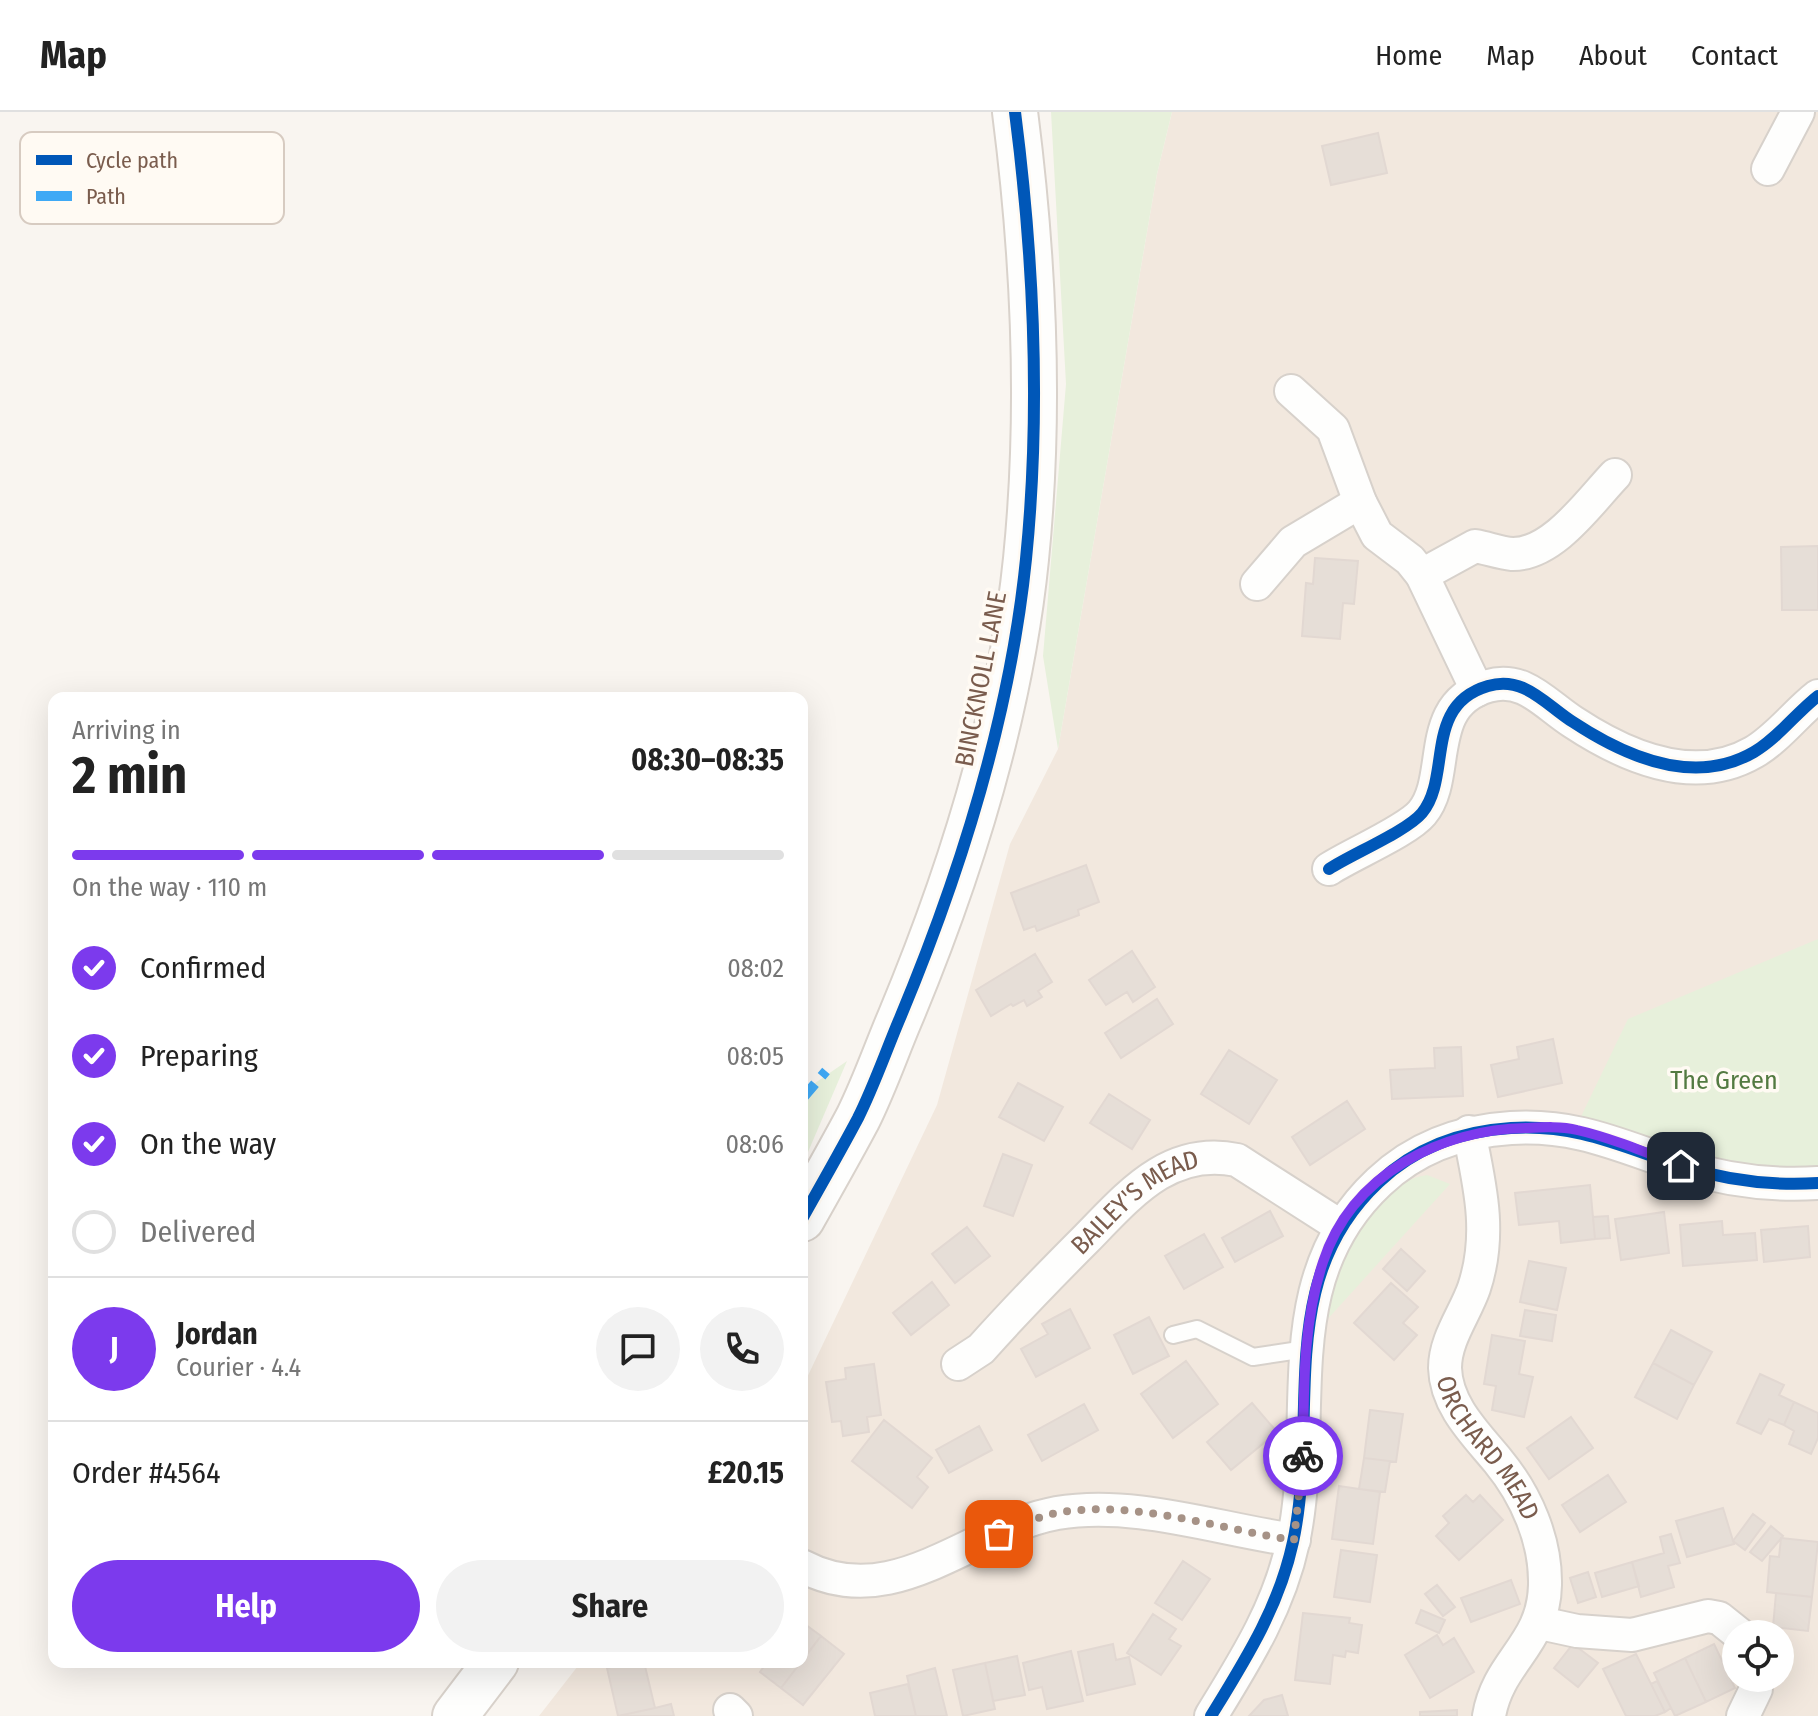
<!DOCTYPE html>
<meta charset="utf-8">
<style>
:root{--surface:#fff;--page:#f2f2f2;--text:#222;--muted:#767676;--line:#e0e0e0;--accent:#7c3aed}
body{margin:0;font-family:"Fira Sans Condensed",sans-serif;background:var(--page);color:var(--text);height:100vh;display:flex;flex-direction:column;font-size:30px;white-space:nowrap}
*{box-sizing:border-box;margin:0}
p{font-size:26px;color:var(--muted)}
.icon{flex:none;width:44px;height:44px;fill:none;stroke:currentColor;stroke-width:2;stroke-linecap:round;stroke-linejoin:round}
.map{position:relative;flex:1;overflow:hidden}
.details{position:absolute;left:48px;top:580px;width:760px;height:976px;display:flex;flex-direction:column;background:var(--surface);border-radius:16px;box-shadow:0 8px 32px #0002}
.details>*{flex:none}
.controls{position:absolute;left:1722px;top:1508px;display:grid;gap:16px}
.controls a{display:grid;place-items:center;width:72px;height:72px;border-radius:50%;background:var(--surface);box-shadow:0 8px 32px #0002;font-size:40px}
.pin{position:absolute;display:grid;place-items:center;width:68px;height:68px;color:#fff;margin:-34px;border-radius:16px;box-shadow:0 4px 12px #0006}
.courier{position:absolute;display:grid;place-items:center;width:80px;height:80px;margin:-40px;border:6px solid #7c3aed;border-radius:50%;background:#fff;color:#222;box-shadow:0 2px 10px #0007}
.overview em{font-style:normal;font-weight:700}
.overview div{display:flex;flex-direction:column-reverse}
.overview{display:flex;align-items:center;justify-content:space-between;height:136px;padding:0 24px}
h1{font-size:52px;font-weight:700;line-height:60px}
.bar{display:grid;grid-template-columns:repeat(4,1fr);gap:12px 8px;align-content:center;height:96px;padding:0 24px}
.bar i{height:10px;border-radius:6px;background:var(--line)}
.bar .selected{background:var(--accent)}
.bar p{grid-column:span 4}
.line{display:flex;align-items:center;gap:20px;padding:0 24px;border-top:2px solid var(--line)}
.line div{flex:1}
.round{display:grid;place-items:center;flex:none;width:84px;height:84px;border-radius:42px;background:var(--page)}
ol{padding:0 24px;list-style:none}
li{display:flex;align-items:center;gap:24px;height:88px}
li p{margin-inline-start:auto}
li .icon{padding:8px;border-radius:50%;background:var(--accent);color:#fff;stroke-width:4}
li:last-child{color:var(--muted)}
li i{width:44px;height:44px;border:4px solid var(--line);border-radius:50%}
.cta{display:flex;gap:16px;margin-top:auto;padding:16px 24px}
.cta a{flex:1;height:92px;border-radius:48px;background:var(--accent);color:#fff;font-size:32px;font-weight:700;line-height:92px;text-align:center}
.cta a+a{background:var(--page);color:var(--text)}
header{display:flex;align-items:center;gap:48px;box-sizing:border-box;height:112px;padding:0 40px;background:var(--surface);border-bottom:2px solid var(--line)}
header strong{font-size:38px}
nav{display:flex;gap:44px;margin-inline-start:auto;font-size:28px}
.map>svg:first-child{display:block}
.residential{fill:#f2e8de;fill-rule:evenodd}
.green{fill:#e7f0db}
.building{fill:#e6ded7;stroke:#e2d8d2;stroke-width:2}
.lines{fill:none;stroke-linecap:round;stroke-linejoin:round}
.lane-casing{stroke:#d7d1cb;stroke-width:20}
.street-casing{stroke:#d7d1cb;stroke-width:36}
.secondary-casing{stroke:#d9d2cb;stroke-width:48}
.lane{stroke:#fefefd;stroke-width:16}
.street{stroke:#fefefd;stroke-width:32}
.secondary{stroke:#fefefd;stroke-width:44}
.quiet{stroke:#3fa9f5;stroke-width:10;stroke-dasharray:20 10;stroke-linecap:butt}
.cycleway-casing{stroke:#fffaf3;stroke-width:17}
.cycleway{stroke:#0057b8;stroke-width:12}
.done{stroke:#a69286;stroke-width:8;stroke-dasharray:0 14.4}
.route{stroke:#7c3aed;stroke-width:10}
.labels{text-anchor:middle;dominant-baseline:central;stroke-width:7;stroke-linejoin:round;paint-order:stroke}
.street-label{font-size:26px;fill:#7a5c4d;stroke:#fffaf3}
.park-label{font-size:26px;fill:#537a41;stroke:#fffaf3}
.key{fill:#fffaf3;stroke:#d7cbc1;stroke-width:2}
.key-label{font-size:22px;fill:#7a5c4d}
</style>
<header>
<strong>Map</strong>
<nav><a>Home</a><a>Map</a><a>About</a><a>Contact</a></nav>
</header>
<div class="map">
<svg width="1818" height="1604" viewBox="0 0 1818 1604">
<rect width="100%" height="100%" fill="#f9f5f0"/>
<path class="residential" d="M1172,0H1818V1604H539L581,1550H802V1276L937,993L1010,732L1058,637L1157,62ZM1736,1522H1780V1566H1736Z"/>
<path class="green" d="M1051,0H1172L1157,62L1058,637L1043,544L1066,272Z
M1818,827V1071L1575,1017L1628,907Z
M847,949L802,1054V980Z
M1427,1063L1450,1072L1325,1210C1336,1161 1344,1129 1380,1092C1395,1077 1406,1066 1427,1063Z"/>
<path class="building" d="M1378,21L1387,61L1331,73L1322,34Z
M1818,434V498H1782L1781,435Z
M1315,446L1358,449L1354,492L1343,491L1340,527L1302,524L1306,471L1313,472Z
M1086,753L1099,790L1078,798L1079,803L1037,819L1035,814L1024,818L1011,781Z
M1132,839L1155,875L1133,890L1127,880L1106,893L1089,868Z
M1035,842L1052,870L1038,879L1042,885L1027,894L1024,888L1013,894L1011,892L991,904L976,878Z
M1157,887L1173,912L1121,946L1105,921Z
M1553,927L1562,971L1498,985L1491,953L1519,947L1517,935Z
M1461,935L1463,984L1392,987L1390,958L1435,956L1434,936Z
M1229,938L1277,968L1249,1012L1201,982Z
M1018,971L1063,995L1044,1029L999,1005Z
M1109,982L1150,1008L1132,1037L1090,1011Z
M1347,989L1365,1017L1310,1053L1292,1025Z
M1003,1042L1032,1053L1013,1104L984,1094Z
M1590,1073L1595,1127L1561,1131L1559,1109L1519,1113L1515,1081Z
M1270,1099L1283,1124L1235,1150L1222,1126Z
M1664,1100L1669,1141L1621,1148L1615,1107Z
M1608,1104L1610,1126L1595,1127L1593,1105Z
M1722,1109L1723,1123L1755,1121L1757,1148L1683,1154L1680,1113Z
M1808,1114L1810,1145L1764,1150L1761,1118Z
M967,1115L990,1144L955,1171L932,1142Z
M1204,1122L1223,1155L1184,1177L1165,1144Z
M1401,1137L1425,1159L1407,1179L1383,1157Z
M1529,1149L1566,1156L1557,1198L1520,1190Z
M932,1170L949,1193L911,1223L893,1201Z
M1391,1171L1418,1195L1403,1211L1417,1223L1394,1248L1354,1211Z
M1070,1197L1090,1236L1036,1265L1021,1237L1048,1222L1042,1212Z
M1525,1198L1556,1203L1552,1229L1520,1224Z
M1149,1205L1169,1244L1133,1262L1114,1223Z
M1671,1218L1712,1240L1694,1273L1653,1251Z
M1492,1223L1525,1229L1519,1262L1533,1265L1524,1305L1492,1298L1496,1274L1484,1272Z
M1186,1249L1218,1292L1173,1326L1141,1282Z
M1653,1251L1694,1273L1677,1307L1635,1285Z
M874,1252L881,1303L867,1305L869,1320L843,1324L841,1309L832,1310L826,1270L846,1267L845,1256Z
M1760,1262L1784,1273L1779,1283L1794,1290L1784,1313L1769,1307L1761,1322L1737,1311Z
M1794,1290L1818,1301V1326L1811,1342L1789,1332L1794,1319L1784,1313Z
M1252,1291L1277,1320L1231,1358L1207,1330Z
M1084,1292L1098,1318L1042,1349L1028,1323Z
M1370,1298L1403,1302L1396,1350L1364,1346Z
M1571,1305L1593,1336L1549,1367L1527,1336Z
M884,1308L932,1346L917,1365L928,1375L912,1396L852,1349Z
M979,1314L992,1338L949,1361L936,1338Z
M1364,1346L1390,1349L1385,1380L1359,1377Z
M1608,1363L1626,1390L1580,1420L1562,1393Z
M1339,1374L1380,1380L1373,1432L1332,1427Z
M1466,1383L1473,1390L1480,1383L1503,1408L1459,1448L1436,1424L1449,1411L1443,1404Z
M1723,1396L1734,1432L1687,1445L1676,1409Z
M1753,1402L1765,1411L1745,1438L1733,1429Z
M1771,1414L1783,1424L1762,1449L1750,1440Z
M1671,1422L1680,1451L1668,1454L1674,1475L1641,1485L1632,1450L1664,1441L1660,1425Z
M1781,1426L1818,1430L1812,1485L1767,1480L1770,1444L1779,1445Z
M1341,1438L1377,1443L1370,1490L1334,1485Z
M1183,1449L1210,1467L1182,1508L1155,1491Z
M1632,1450L1639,1474L1602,1485L1595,1461Z
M1588,1460L1596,1485L1578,1491L1570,1466Z
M1511,1468L1520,1492L1471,1510L1461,1486Z
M1437,1473L1455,1495L1443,1504L1425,1482Z
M1776,1481L1812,1485L1808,1519L1773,1515Z
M1421,1498L1445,1508L1439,1521L1416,1511Z
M1303,1501L1350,1506L1349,1511L1362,1513L1358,1541L1346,1539L1345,1545L1333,1543L1330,1572L1295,1568Z
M1153,1502L1176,1517L1169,1527L1181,1534L1161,1563L1127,1541Z
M802,1510L821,1524L802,1549Z
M1437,1523L1443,1533L1454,1526L1474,1560L1430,1586L1405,1543Z
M821,1524L844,1542L803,1593L781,1576Z
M1113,1532L1116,1548L1129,1545L1135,1572L1087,1583L1078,1540Z
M1573,1532L1598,1551L1578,1575L1554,1556Z
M1714,1532L1735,1576L1706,1590L1685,1546Z
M1071,1539L1083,1589L1047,1597L1042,1575L1029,1578L1023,1551Z
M1636,1542L1665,1600L1655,1604H1626L1603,1557Z
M1017,1544L1025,1583L993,1589L985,1551Z
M1685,1546L1706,1590L1675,1604L1654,1561Z
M633,1550H644L655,1596L618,1604L607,1556Z
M767,1550H801L781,1576L760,1560Z
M985,1551L995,1597L963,1604L953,1558Z
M935,1556L947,1604H916L907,1564Z
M1657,1569L1671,1596L1665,1600L1651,1572Z
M908,1572L916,1604H875L870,1581Z
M1282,1583L1288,1604H1249L1264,1588Z
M671,1592L674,1604H618L655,1596Z
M1457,1598V1604H1420V1600Z"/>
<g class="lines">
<defs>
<path id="lane" d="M1173,1223L1197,1217L1253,1245L1306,1237"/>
<g id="street">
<path d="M1768,57L1798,0"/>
<path d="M1291,279L1333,317L1360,390L1377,423L1410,448L1422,463L1477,578"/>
<path d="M1422,463L1475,434C1487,436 1500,441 1512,442C1553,443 1590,389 1615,363"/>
<path d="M1257,472L1293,430L1360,390"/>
<path d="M1329,757C1352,742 1407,719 1422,701C1452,665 1423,593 1488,574C1524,563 1546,593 1573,610C1626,645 1694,675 1754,640C1778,626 1796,601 1818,584"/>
<path id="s1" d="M1469,1020C1480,1074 1492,1122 1474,1176C1465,1202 1445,1227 1445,1256C1446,1294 1476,1322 1498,1349C1526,1383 1546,1428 1545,1473C1544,1533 1498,1549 1489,1604"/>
<path id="s2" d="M958,1252L981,1237C1015,1199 1051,1162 1087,1126C1130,1082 1170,1034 1237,1048L1340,1114"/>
<path d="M802,1454C894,1503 970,1417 1057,1401C1134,1388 1217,1417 1294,1428"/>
<path d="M1540,1511L1577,1519L1632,1523L1708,1504L1719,1506L1739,1522"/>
<path d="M730,1598L736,1604"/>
<path d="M1211,1604C1246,1547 1279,1495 1293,1430C1320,1304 1273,1169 1379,1070C1416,1035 1462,1019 1511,1016C1577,1012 1620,1034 1681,1054C1725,1068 1771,1074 1818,1071"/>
<path d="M1743,1604L1756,1577V1566"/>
</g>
<path id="secondary" d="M802,1107C821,1073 840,1040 858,1006C874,974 886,939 900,906C961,760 1010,605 1026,447C1041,298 1034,148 1015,0
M455,1604L496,1550"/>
</defs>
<use href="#lane" class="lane-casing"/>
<use href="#street" class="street-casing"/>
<use href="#secondary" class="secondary-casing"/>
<use href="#lane" class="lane"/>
<use href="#street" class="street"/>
<use href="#secondary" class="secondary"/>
<path class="quiet" d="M802,987L826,959"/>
<defs>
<path id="cycleway" d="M1329,757C1352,742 1407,719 1422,701C1452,665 1423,593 1488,574C1524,563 1546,593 1573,610C1626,645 1694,675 1754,640C1778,626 1796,601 1818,584
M802,1107C821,1073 840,1040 858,1006C874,974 886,939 900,906C961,760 1010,605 1026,447C1041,298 1034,148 1015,0
M1211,1604C1246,1547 1279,1495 1293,1430C1320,1304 1273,1169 1379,1070C1416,1035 1462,1019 1511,1016C1577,1012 1620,1034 1681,1054C1725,1068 1771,1074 1818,1071"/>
</defs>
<use href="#cycleway" class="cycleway-casing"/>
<use href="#cycleway" class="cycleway"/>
</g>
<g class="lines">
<path class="done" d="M999,1422C1017,1415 1037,1405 1056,1401C1134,1387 1217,1417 1294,1428L1303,1344"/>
<path class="route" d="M1303,1344C1304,1279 1302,1213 1323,1150C1352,1062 1441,1017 1528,1016C1544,1015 1562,1014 1577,1018C1612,1026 1647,1041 1681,1054"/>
</g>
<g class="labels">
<g class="street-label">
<text transform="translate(981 567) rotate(-79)">BINCKNOLL LANE</text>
<text stroke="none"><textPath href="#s2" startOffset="242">BAILEY'S MEAD</textPath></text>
<text stroke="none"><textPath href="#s1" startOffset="336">ORCHARD MEAD</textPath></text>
</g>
<g class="park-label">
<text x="1724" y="968">The Green</text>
</g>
</g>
<rect x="20" y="20" width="264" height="92" rx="12" class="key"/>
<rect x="36" y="43" width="36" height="10" fill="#0057b8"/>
<rect x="36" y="79" width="36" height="10" fill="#3fa9f5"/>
<g class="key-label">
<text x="86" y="56">Cycle path</text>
<text x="86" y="92">Path</text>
</g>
</svg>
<div class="controls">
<a><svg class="icon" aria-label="locate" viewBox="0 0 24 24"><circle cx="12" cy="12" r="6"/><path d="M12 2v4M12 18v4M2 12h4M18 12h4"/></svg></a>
</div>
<div class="pin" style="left:999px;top:1422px;background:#ea580c"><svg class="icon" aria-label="bag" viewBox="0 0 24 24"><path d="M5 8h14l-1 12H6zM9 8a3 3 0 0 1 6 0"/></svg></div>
<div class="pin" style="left:1681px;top:1054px;background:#1f2937"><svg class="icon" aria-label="home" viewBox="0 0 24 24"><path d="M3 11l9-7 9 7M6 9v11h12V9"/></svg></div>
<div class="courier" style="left:1303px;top:1344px"><svg class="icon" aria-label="bike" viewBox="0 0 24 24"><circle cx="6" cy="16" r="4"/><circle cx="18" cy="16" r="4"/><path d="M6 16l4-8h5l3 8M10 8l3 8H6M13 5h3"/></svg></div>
<section class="details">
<div class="overview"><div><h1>2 min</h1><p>Arriving in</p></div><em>08:30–08:35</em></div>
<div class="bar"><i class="selected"></i><i class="selected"></i><i class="selected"></i><i></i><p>On the way · 110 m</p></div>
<ol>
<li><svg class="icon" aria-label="check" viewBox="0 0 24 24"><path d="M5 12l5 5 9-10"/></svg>Confirmed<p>08:02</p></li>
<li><svg class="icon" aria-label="check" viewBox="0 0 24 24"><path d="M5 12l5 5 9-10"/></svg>Preparing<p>08:05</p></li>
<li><svg class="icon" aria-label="check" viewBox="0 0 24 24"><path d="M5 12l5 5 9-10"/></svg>On the way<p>08:06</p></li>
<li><i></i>Delivered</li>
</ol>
<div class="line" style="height:144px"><b class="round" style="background:var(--accent);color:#fff">J</b><div><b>Jordan</b><p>Courier · 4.4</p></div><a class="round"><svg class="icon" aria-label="chat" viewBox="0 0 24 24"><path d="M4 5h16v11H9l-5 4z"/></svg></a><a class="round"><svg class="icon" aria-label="phone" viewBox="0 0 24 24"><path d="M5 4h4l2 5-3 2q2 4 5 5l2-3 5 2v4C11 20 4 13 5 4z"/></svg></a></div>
<div class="line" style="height:104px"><div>Order #4564</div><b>£20.15</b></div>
<div class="cta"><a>Help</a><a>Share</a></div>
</section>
</div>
